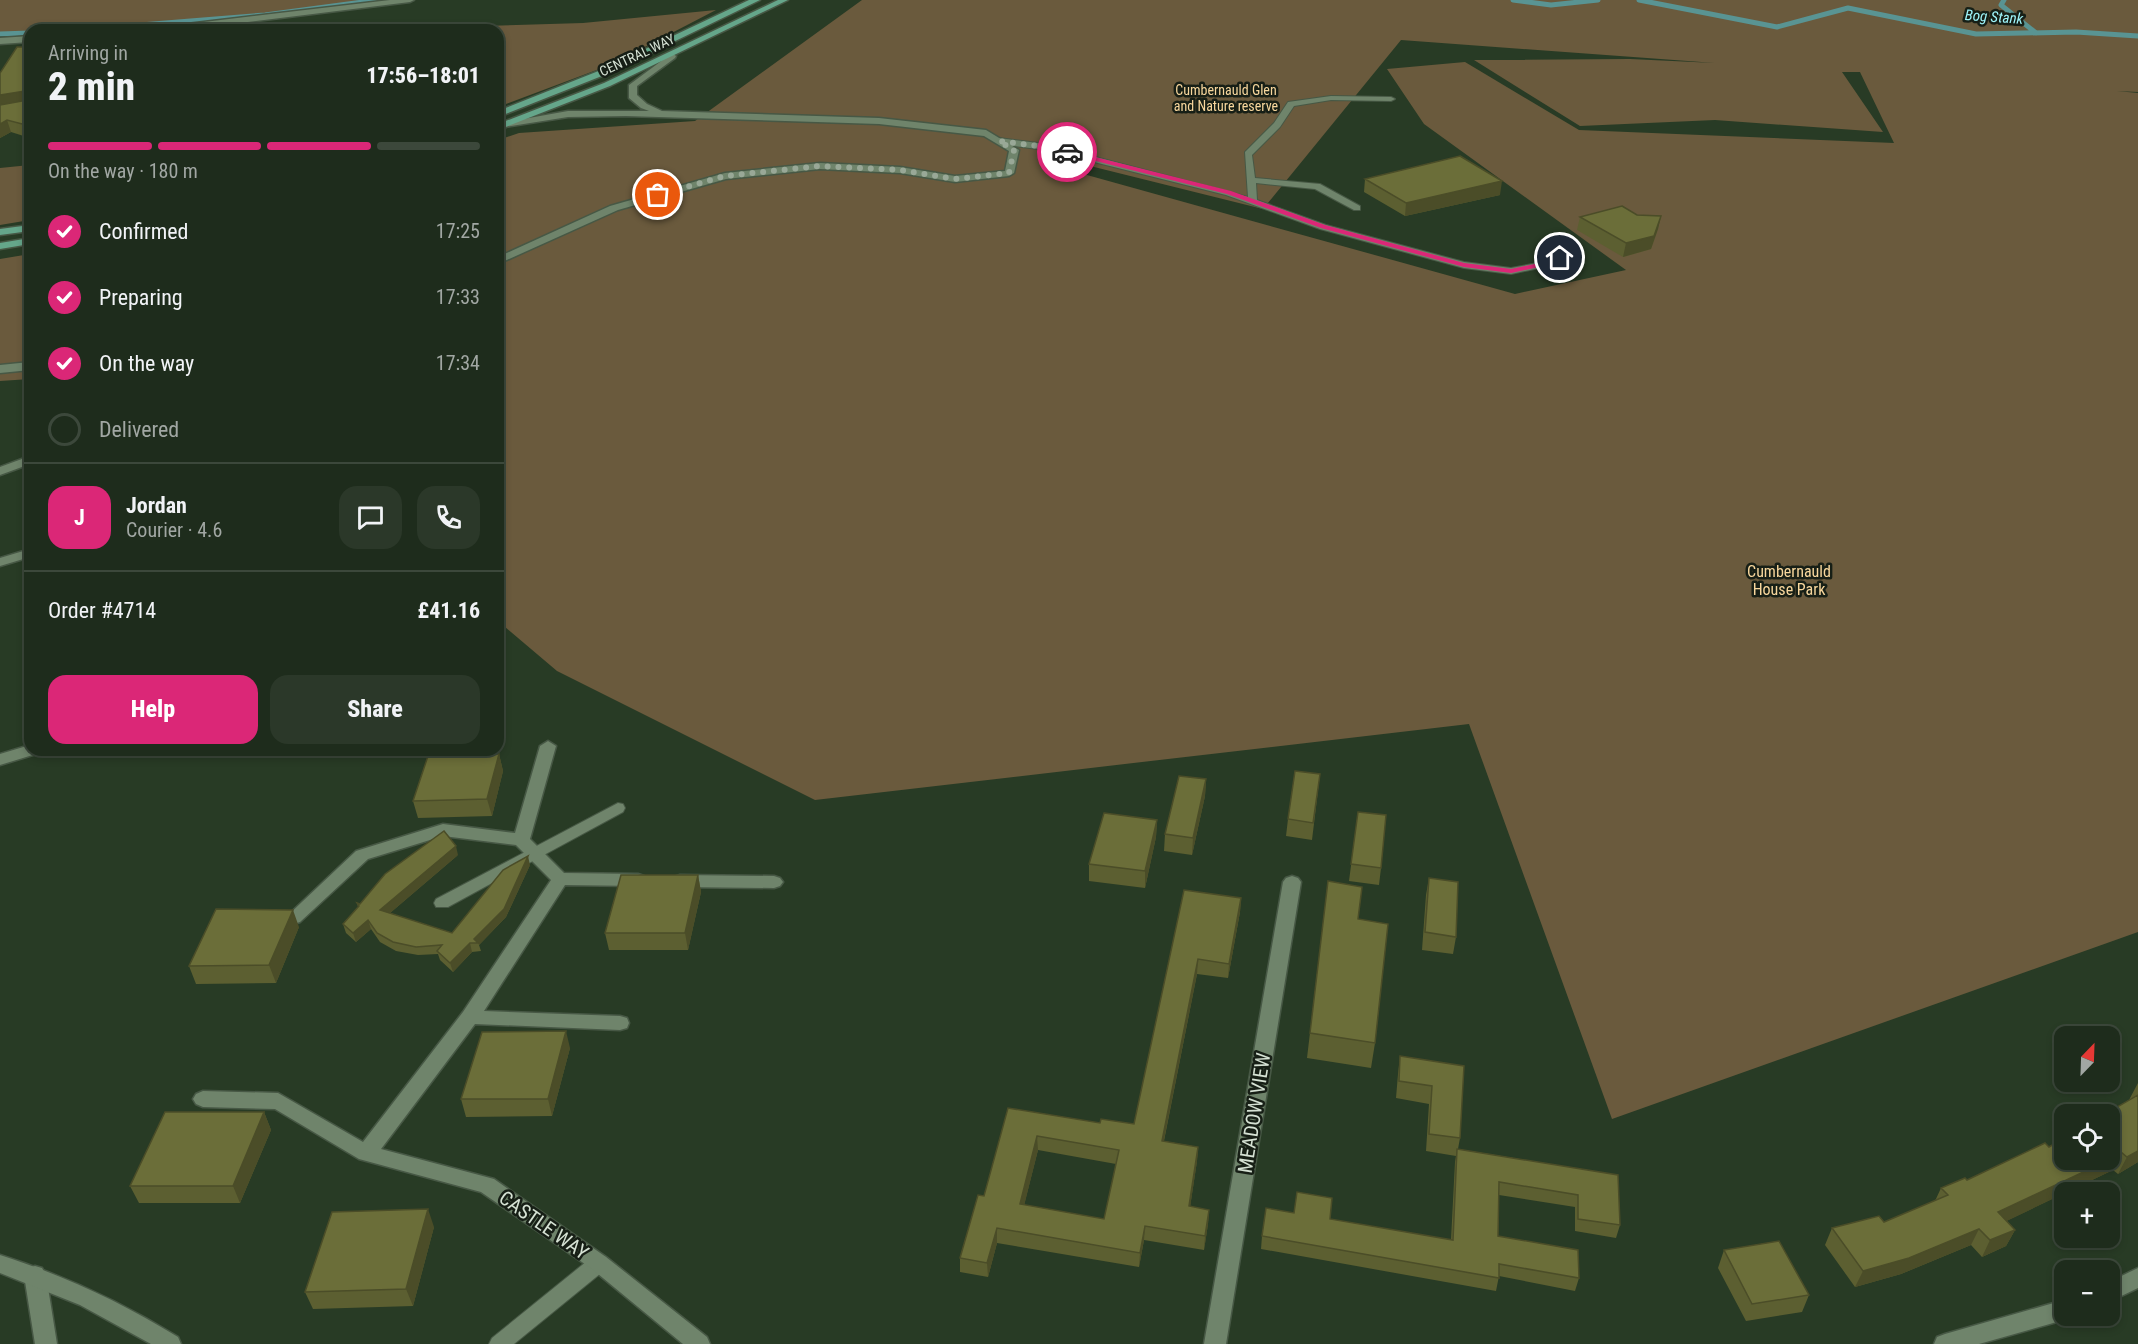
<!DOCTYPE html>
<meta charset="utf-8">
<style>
:root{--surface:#1e2c1c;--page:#2b3829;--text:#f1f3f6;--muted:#a1a7a3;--line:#3c483b;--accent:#db2777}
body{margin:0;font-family:"Roboto Condensed",sans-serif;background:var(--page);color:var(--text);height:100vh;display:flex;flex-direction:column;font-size:22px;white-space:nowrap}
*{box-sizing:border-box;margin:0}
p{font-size:20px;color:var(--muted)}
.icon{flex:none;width:33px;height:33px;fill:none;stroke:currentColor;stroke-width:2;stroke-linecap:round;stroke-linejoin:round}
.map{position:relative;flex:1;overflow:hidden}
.side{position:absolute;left:24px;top:24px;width:480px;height:732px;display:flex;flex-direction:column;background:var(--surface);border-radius:18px;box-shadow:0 3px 9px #0003,0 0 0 2px var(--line)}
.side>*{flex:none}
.needle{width:39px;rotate:23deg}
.fabs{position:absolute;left:2054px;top:1026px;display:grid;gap:12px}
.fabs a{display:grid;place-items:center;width:66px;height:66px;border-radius:12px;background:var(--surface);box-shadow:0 3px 9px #0003,0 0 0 2px var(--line);font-size:30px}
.pin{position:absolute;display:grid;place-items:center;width:51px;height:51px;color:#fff;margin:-26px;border:3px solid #fff;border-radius:50%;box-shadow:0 2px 6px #0007}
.courier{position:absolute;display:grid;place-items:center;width:60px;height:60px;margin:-30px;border:4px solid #db2777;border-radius:50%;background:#fff;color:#222;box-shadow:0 2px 8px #0007}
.headline em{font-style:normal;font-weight:800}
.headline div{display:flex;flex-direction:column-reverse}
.headline{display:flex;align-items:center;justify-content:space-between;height:102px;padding:0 24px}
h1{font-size:39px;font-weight:800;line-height:45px}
.bar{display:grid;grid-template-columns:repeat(4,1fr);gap:9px 6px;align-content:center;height:72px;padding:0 24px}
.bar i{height:8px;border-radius:4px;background:var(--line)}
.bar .on{background:var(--accent)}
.bar p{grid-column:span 4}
.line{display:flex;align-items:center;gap:15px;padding:0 24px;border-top:2px solid var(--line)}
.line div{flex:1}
.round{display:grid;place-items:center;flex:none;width:63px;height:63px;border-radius:18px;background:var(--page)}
ol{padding:0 24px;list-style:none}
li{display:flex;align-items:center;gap:18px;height:66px}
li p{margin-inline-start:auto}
li .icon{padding:6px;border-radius:50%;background:var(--accent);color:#fff;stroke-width:4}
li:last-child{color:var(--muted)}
li i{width:33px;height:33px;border:3px solid var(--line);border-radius:50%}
.primary-button{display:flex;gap:12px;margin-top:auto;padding:12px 24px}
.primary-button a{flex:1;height:69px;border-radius:18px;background:var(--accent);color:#fff;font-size:24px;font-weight:800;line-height:69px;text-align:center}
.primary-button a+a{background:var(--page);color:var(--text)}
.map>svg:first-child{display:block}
.green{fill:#6a5a3d;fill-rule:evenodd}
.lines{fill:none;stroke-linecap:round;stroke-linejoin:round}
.stream{stroke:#599493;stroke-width:5}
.lane-casing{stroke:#475845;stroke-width:2}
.street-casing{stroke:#475845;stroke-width:3}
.secondary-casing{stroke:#475845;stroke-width:3}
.primary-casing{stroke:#475845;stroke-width:3}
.lane{fill:#6f846b;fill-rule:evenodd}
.street{fill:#6f846b;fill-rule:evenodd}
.secondary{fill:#6f846b;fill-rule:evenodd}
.primary{fill:#65a68a;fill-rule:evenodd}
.wall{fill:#5c5f31;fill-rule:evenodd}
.shaded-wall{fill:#4b4d28}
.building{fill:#6b6e39;stroke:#4b4d28;stroke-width:1.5;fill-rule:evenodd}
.route{fill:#db2777}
.done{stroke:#99a897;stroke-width:6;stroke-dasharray:0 10.8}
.labels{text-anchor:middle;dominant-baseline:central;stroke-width:5;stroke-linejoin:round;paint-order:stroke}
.far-street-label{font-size:14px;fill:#d6e2d4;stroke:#171f16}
.far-park-label{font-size:14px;fill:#f8d79d;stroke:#171f16}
.far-water-label{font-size:15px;font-style:italic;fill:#9ff6fb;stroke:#171f16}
.park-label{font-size:16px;fill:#f8d79d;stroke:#171f16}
.near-street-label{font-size:20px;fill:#d6e2d4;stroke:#171f16}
</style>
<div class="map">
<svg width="2138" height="1344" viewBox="0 0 2138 1344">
<rect width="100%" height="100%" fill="#283b25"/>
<path class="green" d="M0,0H360L359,4C249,19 140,30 30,30V34L0,36Z
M862,0H2138V92L2117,91L2138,93V932L1612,1119L1469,724L815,800L557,671L498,621V140L519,133L695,121ZM1401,40L1715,63L1630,59L1474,60L1580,126L1715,120L1883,132L1842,72H1860L1894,143L1579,130L1465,62L1387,69L1424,124L1626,270L1515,294L1069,170L1078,163L1263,209Z
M716,10L610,65L498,107V30H349L583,23Z
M30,165V220L0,225V168Z
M30,254V379L0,381V259Z"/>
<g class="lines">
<path class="stream" d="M1513,0L1551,5L1598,0
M1639,0L1777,27L1848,8L1976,34L2076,32L2138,36
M2004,0L2001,5L2036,33
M78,30L265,15L378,0
M0,34L30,33"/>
<defs>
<path id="lane" d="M1331,96L1391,97L1395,99L1391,101L1331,100L1294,106L1280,127L1252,155L1255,178L1320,184L1360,206V210H1354L1315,189L1256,183L1257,200L1326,225L1464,262L1511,268L1543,262L1560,255L1565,258L1563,260L1549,266L1511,274L1464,268L1320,229L1226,195L1046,150L999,144L995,141L999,138L1046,144L1248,197L1245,152L1274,123L1288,102Z
M618,803L623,804L625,808L623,812L448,907H436L434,903L436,899Z
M599,1255L606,1257L608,1263L606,1269L514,1344H489L492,1338L592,1257Z"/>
<path id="street" d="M390,0H414L410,2L183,30H158L162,27Z
M30,36V42L0,44V38Z
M672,53L676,56L675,58L637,86V95L647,104L662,111L879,118L986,130L1019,150L1014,173L1009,176L955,182L900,173L820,169L726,179L618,210L498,264V257L610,206L725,173L820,163L900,167L955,176L1005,171L1009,151L984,136L879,124L626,116L568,117L498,128V124L501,123L568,111H649L641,108L629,98V85Z
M30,362V370L0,373V365Z
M30,456V464L0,475V467Z
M30,549V557L0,566V558Z
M548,741L556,746L530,839L564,873L638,874L644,876L647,880L644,884L638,886L565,885L484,1011L620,1016L627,1018L629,1023L627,1028L620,1030L475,1024L381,1149L494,1179L606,1257L707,1337L710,1344H683L592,1269L481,1192L359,1159L275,1109L203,1107L196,1104L193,1099L196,1094L203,1091L278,1093L363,1142L463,1012L551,880L516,845L443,836L368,859L300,922L294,924L288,922L285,918L356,851L443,824L515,833L540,746Z
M30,745V750H38L36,754L0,765V754Z
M680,875L774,876L780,878L783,882L780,886L774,888L680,887L674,885L671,881L674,877Z
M1292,876L1298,878L1301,882L1226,1344H1204L1283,882L1286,878Z
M35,1266L42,1268L46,1275L57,1344H35L24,1275L28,1268Z
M2138,1268V1288L2109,1302V1282Z
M2064,1300V1316H2072L2064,1320L1979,1344H1934L1937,1337L1945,1334Z"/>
<path id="secondary" d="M0,1255C63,1275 121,1302 178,1337L181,1344H151L80,1305L0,1273Z"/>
<path id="primary" d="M749,0H760L607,74L498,117V111L601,70Z
M778,0H788L610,86L498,130V124L604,83Z
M30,225V231L0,235V229Z
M30,238V244L0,249V243Z"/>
</defs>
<use href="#lane" class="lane-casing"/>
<use href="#street" class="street-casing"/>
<use href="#secondary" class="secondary-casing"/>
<use href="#primary" class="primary-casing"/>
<use href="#lane" class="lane"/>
<use href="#street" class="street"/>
<use href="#secondary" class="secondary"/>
<use href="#primary" class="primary"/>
</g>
<path class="wall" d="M30,47V138L11,132L0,138V73Z
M1365,179L1500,195L1405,216L1364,192Z
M1637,215L1661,216L1658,229L1651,249L1623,257L1577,230L1580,217Z
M499,754L503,771L492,816L418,818L413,801Z
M1320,774L1312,840L1286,836L1288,819Z
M1206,779L1205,796L1192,855L1164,851L1165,834Z
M1358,812L1381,868L1379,885L1349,881Z
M1157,820L1156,837L1145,888L1089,881V864Z
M458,855L390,913L452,933L530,865L506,917L479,945L481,951L472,952L453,972L440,960L438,954L418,955L396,951L380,942L371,929L356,942L346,933L343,924L358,907L357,903L360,904Z
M698,875L701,892L688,950H609L605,933Z
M1429,878L1456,937L1453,954L1422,950L1426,895Z
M1328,881L1358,919L1375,1043L1371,1068L1307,1058Z
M1184,890L1241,898L1240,912L1228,978L1197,974L1164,1141L1198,1147L1197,1161L1190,1207L1209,1210L1208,1224L1204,1250L1144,1240L1139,1267L997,1243L988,1277L960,1272V1258L984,1196L1008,1108L1100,1123L1134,1124ZM1038,1150L1116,1164L1104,1219L1024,1205Z
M299,927L276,983L196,984L189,966Z
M570,1048L552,1116L466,1117L461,1099Z
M1400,1056L1464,1066L1460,1138L1458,1149L1618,1175L1620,1225L1616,1238L1575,1231V1207L1499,1195L1498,1236L1579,1278L1575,1291L1499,1276L1496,1291L1261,1249L1262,1236L1330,1219L1451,1240L1455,1162L1456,1156L1426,1151L1429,1104L1396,1098L1398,1074Z
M2138,1083V1162L2118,1174L2113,1170L2006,1221L2015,1230L2006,1246L1982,1257L1971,1245L1901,1274L1855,1287L1825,1245L1832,1228L1884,1222L1935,1201L1941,1188L1967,1180L2049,1147L2129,1100Z
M264,1112L271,1130L240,1203H139L130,1186Z
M434,1227L413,1306L313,1309L305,1292Z
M1724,1250L1809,1295L1802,1312L1746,1321L1718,1268Z"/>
<path class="shaded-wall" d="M25,91L30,103L0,108V95Z
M7,120L11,132L0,138V124Z
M30,124V136L26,125Z
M1502,181L1500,195L1405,216L1406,203Z
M1661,216L1658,229L1651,249L1623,257L1626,243Z
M499,754L503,771L492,816L487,799Z
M1206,779L1205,796L1192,855L1193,838Z
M1157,820L1156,837L1145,888V871Z
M456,846L458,855L383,919L380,910Z
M528,856L530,865L506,917L479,945L478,943L474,939Z
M698,875L701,892L688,950L685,933Z
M1241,898L1240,912L1228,978L1229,964Z
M293,910L299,927L276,983L269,965Z
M368,920L371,929L356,942L353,933Z
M470,943L472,952L453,972L450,963Z
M1198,959L1197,974L1161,1155L1162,1141Z
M566,1031L570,1048L552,1116L548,1099Z
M264,1112L271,1130L240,1203L233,1186Z
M1037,1136L1038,1150L1021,1218L1020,1204Z
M1198,1147L1197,1161L1188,1221L1189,1206Z
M2138,1151V1162L2118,1174L2127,1157Z
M2122,1153L2113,1170L1990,1229L1998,1212Z
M428,1209L434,1227L413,1306L406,1289Z
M1209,1210L1208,1224L1204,1250L1205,1236Z
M1145,1226L1144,1240L1139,1267L1140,1253Z
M997,1228V1243L988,1277L987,1263Z
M1979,1229L1971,1245L1901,1274L1855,1287L1863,1271Z
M2015,1230L2006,1246L1982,1257L1990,1240Z"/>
<path class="building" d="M218,29H256L257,30H204Z
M17,47H30V124L26,125L7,120L0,124V105L27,100L28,93L25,91L0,95V73Z
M1460,156L1502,181L1406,203L1365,179Z
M1622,206L1637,215L1661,216L1654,236L1626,243L1580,217Z
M499,754L487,799L413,801L428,756Z
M1295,771L1320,774L1313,823L1288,819Z
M1179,776L1206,779L1193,838L1165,834Z
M1358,812L1386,815L1381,868L1351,864Z
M1104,813L1157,820L1145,871L1089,864Z
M444,831L456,846L380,910L452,933L503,870L528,856L504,909L474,939L478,943H470L450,963L437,951L442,945L416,947L393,942L377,933L368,920L353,933L343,924L359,906L357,903L360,904L385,874Z
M621,875H698L685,933H605Z
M1429,878L1458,882L1456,937L1425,932Z
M1328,881L1362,887L1358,919L1388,924L1375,1043L1310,1033Z
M1184,890L1241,898L1229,964L1198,959L1162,1141L1198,1147L1189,1206L1209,1210L1205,1236L1145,1226L1140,1253L997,1228L987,1263L960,1258L978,1195L984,1196L1008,1108L1100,1123L1101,1119L1134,1124ZM1037,1136L1119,1150L1104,1219L1020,1204Z
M216,909L293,910L269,965L189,966Z
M566,1031L548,1099H461L482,1032Z
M1400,1056L1464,1066L1460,1138L1429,1134L1432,1086L1399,1081Z
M2138,1095V1151L2127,1157L2122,1153L2109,1159V1114H2105Z
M165,1112H264L233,1186H130Z
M2064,1138V1160H2109L1998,1212L2015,1230L1990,1240L1979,1229L1909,1258L1863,1271L1832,1228L1879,1216L1884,1222L1948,1195L1941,1188L1965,1178L1967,1180L2045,1143L2049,1147Z
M1457,1149L1618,1175L1620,1225L1578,1219V1195L1499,1182L1498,1236L1578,1250L1579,1278L1499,1264V1278L1262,1236L1266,1208L1294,1213L1297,1192L1332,1198L1330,1219L1453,1240Z
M428,1209L406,1289L305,1292L332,1212Z
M1779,1241L1809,1295L1752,1304L1724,1250Z"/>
<path class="route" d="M1067,150L1231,191L1325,225L1464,263L1511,269L1544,262L1560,256L1563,258L1548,265L1511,273L1464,267L1321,228L1227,194L1064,153Z"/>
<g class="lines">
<path class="done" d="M658,195L725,176L820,166L900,170L955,179L1009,173L1014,150L999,141L1046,147L1067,152"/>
</g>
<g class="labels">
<g class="far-street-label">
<text transform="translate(637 55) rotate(-25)">CENTRAL WAY</text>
</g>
<g class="far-park-label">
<text x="1226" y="90">Cumbernauld Glen<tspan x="1226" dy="16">and Nature reserve</tspan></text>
</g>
<g class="far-water-label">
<text transform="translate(1994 17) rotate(4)">Bog Stank</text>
</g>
<g class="park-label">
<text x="1789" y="571">Cumbernauld<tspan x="1789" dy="18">House Park</tspan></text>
</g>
<g class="near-street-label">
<text transform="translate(1254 1113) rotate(-81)">MEADOW VIEW</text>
<text transform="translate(544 1225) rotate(35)">CASTLE WAY</text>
</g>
</g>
</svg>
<div class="fabs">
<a><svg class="needle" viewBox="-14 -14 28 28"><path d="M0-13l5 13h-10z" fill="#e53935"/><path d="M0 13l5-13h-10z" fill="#a1a7a3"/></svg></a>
<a><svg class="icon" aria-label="locate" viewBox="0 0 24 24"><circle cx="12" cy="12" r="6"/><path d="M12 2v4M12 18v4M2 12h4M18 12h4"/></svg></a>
<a>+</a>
<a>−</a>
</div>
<div class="pin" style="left:658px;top:195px;background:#ea580c"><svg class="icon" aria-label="bag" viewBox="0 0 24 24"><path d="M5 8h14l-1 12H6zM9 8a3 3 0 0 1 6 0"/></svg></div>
<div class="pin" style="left:1560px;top:258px;background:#1f2937"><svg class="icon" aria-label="home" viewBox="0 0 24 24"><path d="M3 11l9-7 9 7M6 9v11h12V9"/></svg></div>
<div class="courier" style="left:1067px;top:152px"><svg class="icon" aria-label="car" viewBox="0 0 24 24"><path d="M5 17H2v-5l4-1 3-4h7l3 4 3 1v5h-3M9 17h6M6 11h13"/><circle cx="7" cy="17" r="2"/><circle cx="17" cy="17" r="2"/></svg></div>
<section class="side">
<div class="headline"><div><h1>2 min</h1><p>Arriving in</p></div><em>17:56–18:01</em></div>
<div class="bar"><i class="on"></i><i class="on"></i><i class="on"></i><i></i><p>On the way · 180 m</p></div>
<ol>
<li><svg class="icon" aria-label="check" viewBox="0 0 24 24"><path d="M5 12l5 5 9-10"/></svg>Confirmed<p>17:25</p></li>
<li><svg class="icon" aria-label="check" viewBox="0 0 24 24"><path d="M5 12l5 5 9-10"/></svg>Preparing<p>17:33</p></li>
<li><svg class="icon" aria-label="check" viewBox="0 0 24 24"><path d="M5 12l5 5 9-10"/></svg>On the way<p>17:34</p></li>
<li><i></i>Delivered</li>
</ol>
<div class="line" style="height:108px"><b class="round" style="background:var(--accent);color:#fff">J</b><div><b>Jordan</b><p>Courier · 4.6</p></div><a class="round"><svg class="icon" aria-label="chat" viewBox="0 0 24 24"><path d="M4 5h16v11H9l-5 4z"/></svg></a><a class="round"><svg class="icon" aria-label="phone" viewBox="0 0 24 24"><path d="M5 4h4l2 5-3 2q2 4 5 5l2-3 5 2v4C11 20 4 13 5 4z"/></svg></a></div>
<div class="line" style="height:78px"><div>Order #4714</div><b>£41.16</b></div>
<div class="primary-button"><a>Help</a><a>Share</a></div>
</section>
</div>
